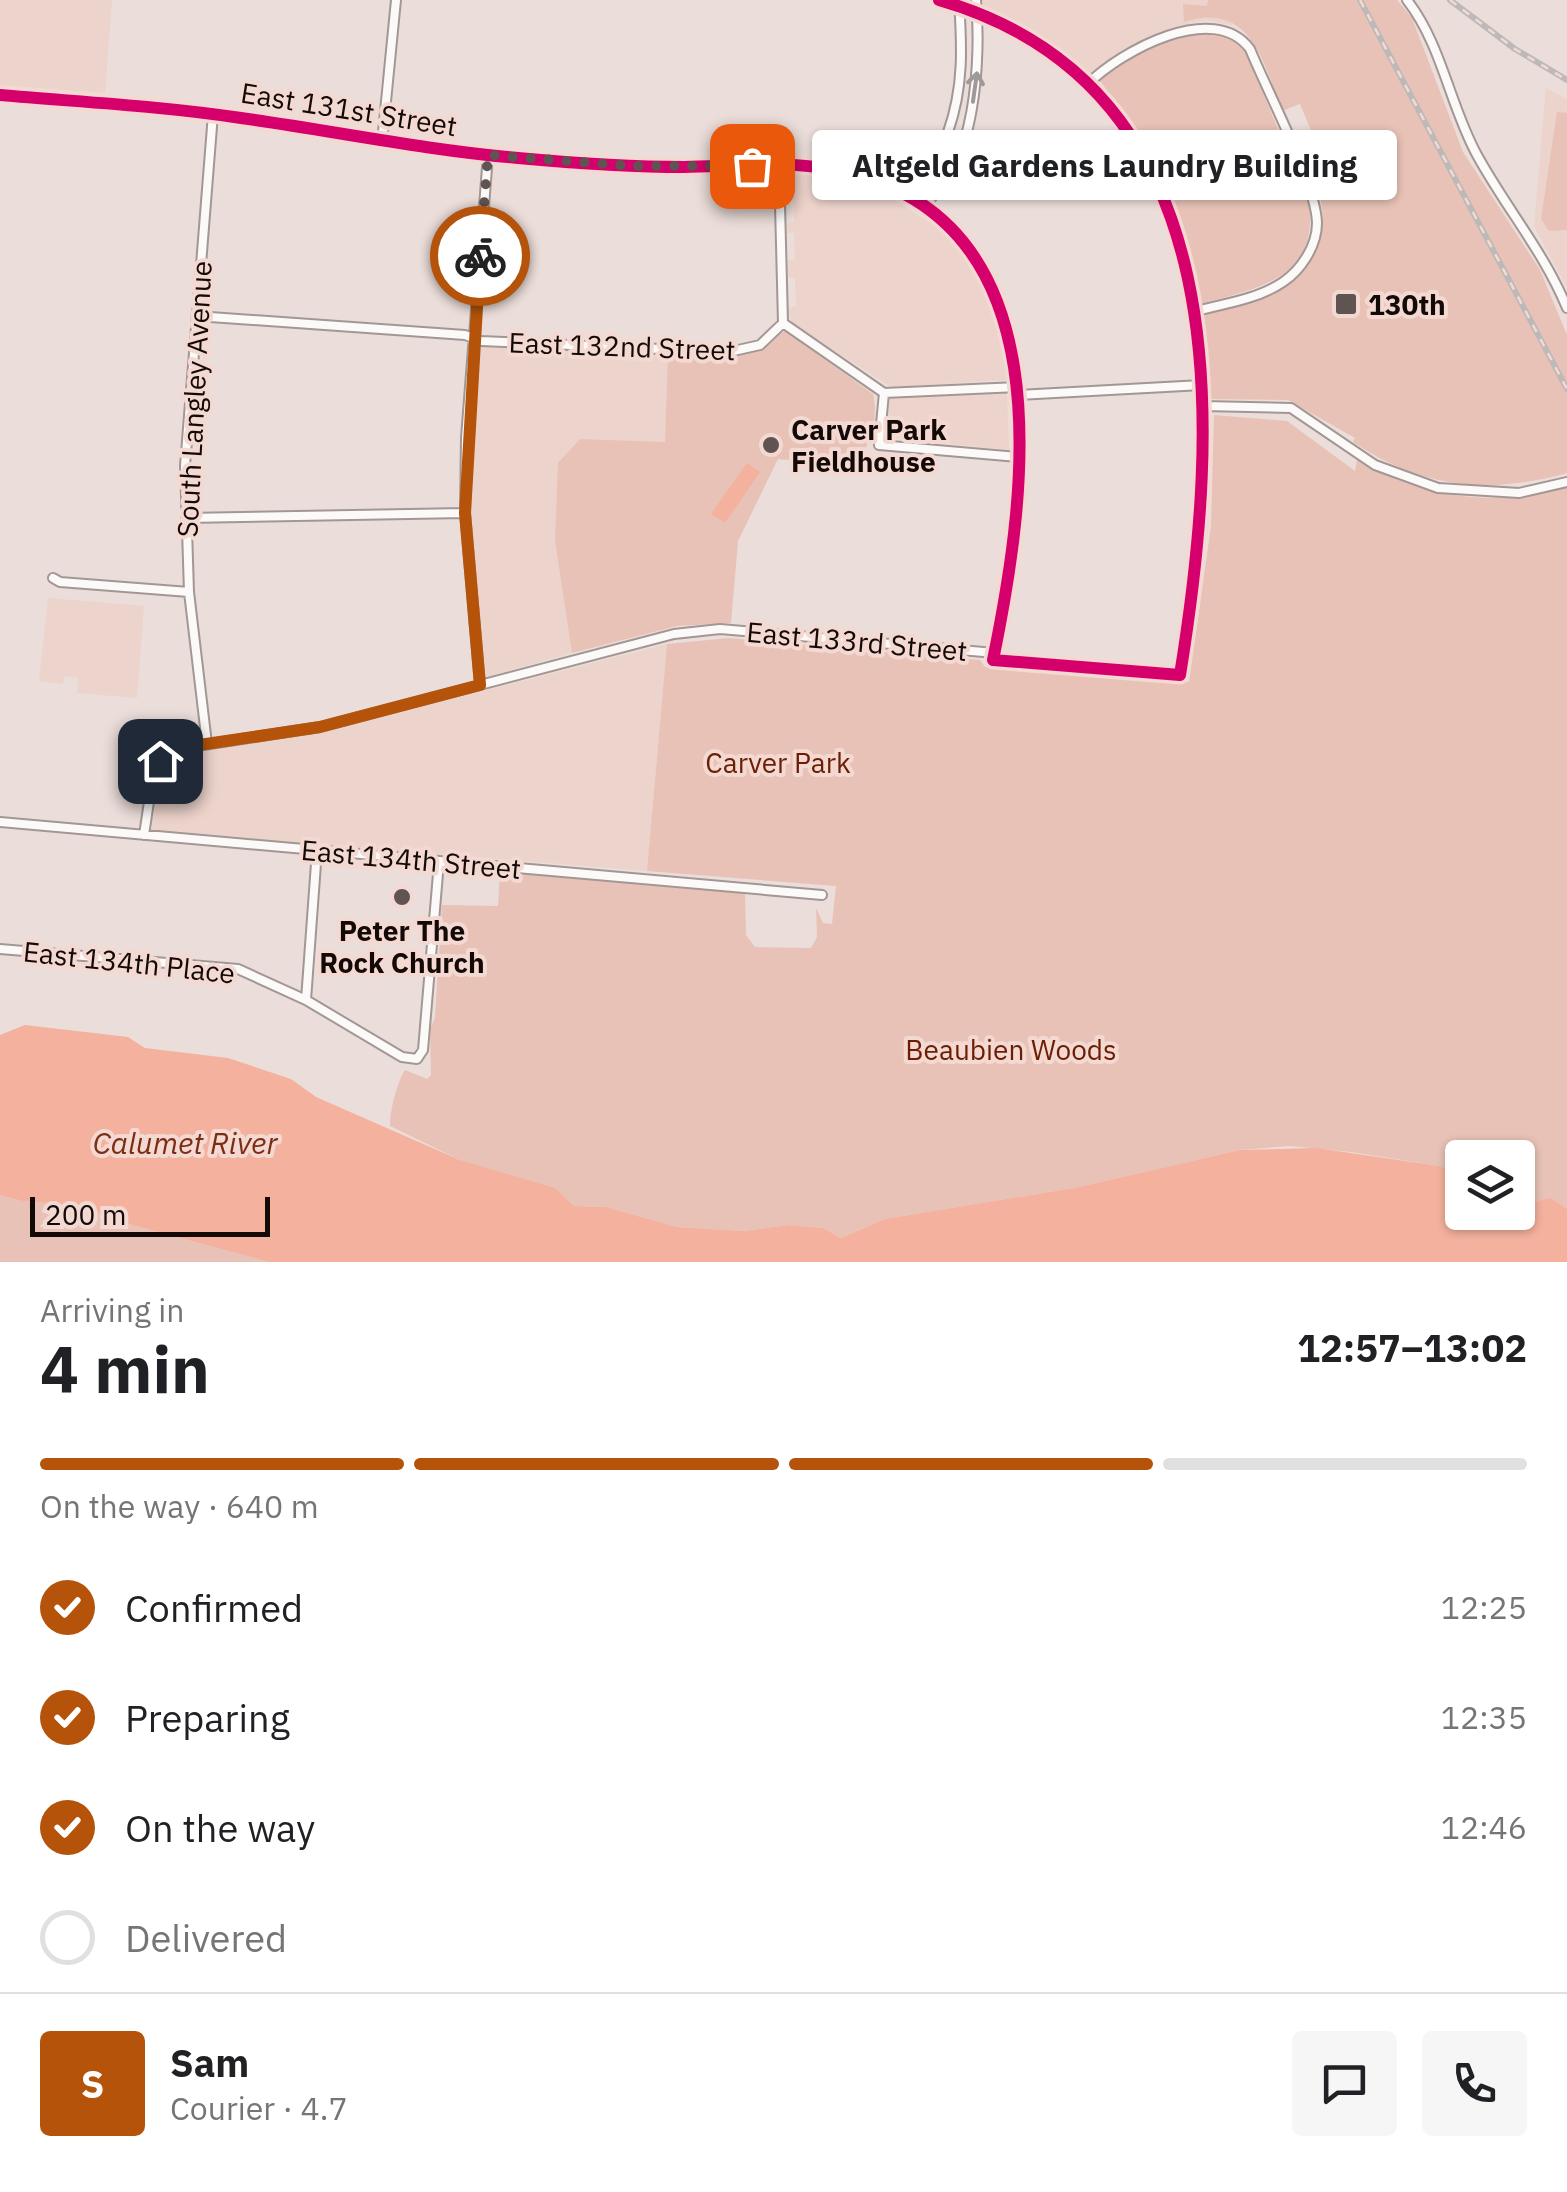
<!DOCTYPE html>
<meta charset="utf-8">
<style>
:root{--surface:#fff;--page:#f6f6f6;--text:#202124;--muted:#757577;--line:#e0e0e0;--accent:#b45309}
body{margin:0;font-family:"IBM Plex Sans",sans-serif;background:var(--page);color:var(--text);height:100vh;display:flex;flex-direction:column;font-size:38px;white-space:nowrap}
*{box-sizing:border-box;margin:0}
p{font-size:32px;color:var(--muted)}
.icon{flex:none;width:55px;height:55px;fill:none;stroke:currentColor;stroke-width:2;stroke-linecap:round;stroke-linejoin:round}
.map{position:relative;height:1262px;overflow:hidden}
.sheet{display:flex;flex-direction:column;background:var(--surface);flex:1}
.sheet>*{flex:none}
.fabs{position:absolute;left:1445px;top:1140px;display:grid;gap:20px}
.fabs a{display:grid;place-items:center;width:90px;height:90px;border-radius:10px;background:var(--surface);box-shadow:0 2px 8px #0004;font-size:50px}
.scale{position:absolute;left:30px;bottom:25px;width:240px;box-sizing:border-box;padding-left:10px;border:5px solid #130a08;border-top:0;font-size:28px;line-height:35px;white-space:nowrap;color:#130a08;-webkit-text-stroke:8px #f3d9d1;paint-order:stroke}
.pin{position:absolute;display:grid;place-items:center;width:85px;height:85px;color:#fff;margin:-42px;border-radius:20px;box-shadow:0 5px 15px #0006}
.courier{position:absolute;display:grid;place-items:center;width:100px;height:100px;margin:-50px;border:8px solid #b45309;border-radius:50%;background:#fff;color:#222;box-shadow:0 2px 12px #0007}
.bubble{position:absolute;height:70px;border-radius:10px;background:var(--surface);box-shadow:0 2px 8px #0004;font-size:32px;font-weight:800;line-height:70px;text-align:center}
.summary em{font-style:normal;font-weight:800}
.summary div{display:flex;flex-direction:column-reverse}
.summary{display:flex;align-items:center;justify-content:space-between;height:170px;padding:0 40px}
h1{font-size:65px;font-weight:800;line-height:75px}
.bar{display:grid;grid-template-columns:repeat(4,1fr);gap:15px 10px;align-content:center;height:120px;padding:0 40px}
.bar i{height:12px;border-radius:8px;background:var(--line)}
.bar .active{background:var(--accent)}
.bar p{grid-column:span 4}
.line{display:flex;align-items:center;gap:25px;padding:0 40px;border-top:2px solid var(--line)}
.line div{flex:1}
.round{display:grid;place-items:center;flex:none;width:105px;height:105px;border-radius:10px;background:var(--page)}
ol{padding:0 40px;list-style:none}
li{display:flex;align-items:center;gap:30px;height:110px}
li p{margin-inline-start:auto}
li .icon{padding:10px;border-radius:50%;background:var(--accent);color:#fff;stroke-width:4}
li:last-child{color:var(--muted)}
li i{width:55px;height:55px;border:5px solid var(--line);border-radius:50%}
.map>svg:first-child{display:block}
.built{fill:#ecd3cb}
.green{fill:#e8c2b6}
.water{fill:#f4b19d}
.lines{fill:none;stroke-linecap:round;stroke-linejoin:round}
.minor-casing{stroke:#a29794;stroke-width:12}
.minor{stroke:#fcfaf9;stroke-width:8}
.rail-casing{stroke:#bdb9b8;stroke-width:6}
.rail{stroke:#f3d9d1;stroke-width:2.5;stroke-dasharray:8;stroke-linecap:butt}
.cycleway-casing{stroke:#f3d9d1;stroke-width:19}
.cycleway{stroke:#d6006c;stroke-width:12}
.oneway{stroke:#9f9a99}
.done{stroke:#5f5451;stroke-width:10;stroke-dasharray:0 18}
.route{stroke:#b45309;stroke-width:12}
.poi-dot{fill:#5f5451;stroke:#f3d9d1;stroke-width:4}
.labels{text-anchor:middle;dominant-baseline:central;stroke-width:8;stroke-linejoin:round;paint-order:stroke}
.street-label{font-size:28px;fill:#130a08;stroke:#f3d9d1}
.poi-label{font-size:28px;font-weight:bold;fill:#130a08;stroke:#f3d9d1;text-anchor:start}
.park-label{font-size:28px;fill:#6b1e03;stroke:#f3d9d1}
.water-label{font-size:30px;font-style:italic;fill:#7c2d14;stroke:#f3d9d1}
</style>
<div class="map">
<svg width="1567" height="1262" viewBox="0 0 1567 1262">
<rect width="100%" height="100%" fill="#ebddd9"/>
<path class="built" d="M0,0H112L105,93L0,85Z
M981,0H1223L1232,25L1206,20L1191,23L1116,55L1088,76L1040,40L982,10Z
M1546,88L1567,99V288L1534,226Z
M792,171L827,174L879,190L943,231L976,271L996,312L1010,370L1007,380L891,387L793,324L788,312L789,308L796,306L795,278L788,277V260L795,259L794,233H787V223L794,222L793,199L787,198L786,173Z
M478,346L668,352L665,442L580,439L555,541L572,653L486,677L474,587L470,505Z
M1007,393L1009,450L884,437L889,398Z
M48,598L144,606L137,698L77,693L78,678L64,676L63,684L39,681Z
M667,644L647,871L151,831L162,771L181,754L374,719Z"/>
<path class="green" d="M1208,0H1397L1412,18L1463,152L1540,270L1567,335V473C1488,495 1422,488 1353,442L1355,438L1288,400L1207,399L1200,315C1258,300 1333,279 1321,202C1318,185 1306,167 1300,151L1317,145L1300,104L1282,111C1264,64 1251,0 1184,22L1183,4L1207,6Z
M1215,30L1234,38L1247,54L1309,204C1319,279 1257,288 1201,304C1178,210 1161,157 1100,81C1124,55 1179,31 1215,30Z
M1557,112L1567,113V230L1549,231L1541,219Z
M785,331L873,394C879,420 870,443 856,466L778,459L738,541L731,623L677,626L572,653L555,541L558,463L580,439L665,442L668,352L743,354Z
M1214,415L1287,421L1355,471L1357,460C1426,499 1490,507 1567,488V1209L1550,1199L1535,1202L1518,1192V1158H1462V1177L1440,1166L1351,1152L1290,1146L1240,1150L1079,1187L885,1219L841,1238L823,1228L788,1225L744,1231L677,1227L606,1207L574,1206L560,1193L460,1160L390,1126C390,1110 397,1083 405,1070L427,1079L431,1075L430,1029L435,1018L442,905L498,906L500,872L736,888L745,893L746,935L755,947L811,948L817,937L816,908L823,923L832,924L836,886L647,871L667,644L729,638L980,660L985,667L1189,682L1211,526Z
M0,1195L22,1201L86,1206L110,1219L269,1262H0Z"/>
<path class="water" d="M747,463L760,472L725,523L711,514Z
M25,1025L128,1037L145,1048L228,1058L291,1079L316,1097L460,1160L555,1188L574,1206L606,1207L677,1227L744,1231L788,1225L823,1228L841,1238L885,1219L1079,1187L1240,1150L1316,1148L1440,1166L1462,1177V1212H1518V1192L1535,1202L1550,1198L1567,1209V1262H269L110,1219L86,1206L22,1201L0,1195V1035Z"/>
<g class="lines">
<defs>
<path id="minor" d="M1407,0C1442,45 1450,106 1477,155C1506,208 1544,252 1567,308
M1088,84C1121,51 1214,0 1250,49C1267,91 1316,183 1317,223C1317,246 1301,270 1283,282C1258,299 1224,304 1195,311
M0,95C80,102 162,106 241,118C334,131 425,150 518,158C573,163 629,167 684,167C734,166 786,160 835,170C1067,214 1028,490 993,660L1180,675C1220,428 1241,87 939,0
M382,142L396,0
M779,165L783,323
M922,204C977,173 981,55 976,0
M922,204C924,178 940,157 948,132C964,87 962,46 959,0
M196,316L465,335L481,341L729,352L760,345L783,323L884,393L1018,387
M884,393L879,445L1018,457
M1018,395L1202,385
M1203,406L1291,408L1375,465L1438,488L1519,493L1567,482
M186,518L465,513
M53,578L60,582L189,592
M480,685L465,513L466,438L488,155
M207,744L189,592L185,466L213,114
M0,822L822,895
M144,835L153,775L171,750L320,727L674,634L720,629L995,653
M0,949L238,969L306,1000L402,1057L417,1059L423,1050L439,862
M306,1000L317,850"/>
</defs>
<use href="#minor" class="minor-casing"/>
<use href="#minor" class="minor"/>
<defs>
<path id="rail" d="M1360,0L1567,389
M1450,0L1515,49L1567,80"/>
</defs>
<use href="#rail" class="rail-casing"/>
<use href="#rail" class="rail"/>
<defs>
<path id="cycleway" d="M0,95C80,102 162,106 241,118C334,131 425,150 518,158C573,163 629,167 684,167C734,166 786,160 835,170C1067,214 1028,490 993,660L1180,675C1220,428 1241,87 939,0"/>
</defs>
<use href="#cycleway" class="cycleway-casing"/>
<use href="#cycleway" class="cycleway"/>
</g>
<defs><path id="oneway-shaft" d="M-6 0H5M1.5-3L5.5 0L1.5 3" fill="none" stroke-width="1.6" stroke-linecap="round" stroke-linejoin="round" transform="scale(2.5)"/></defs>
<use class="oneway" href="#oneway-shaft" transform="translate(975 87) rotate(-82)"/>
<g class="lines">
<path class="done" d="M480,256L488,155L632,166H752"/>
<path class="route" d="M160,761L179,748L320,727L480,685L465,513L480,256"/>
</g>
<g class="poi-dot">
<rect x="1334" y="292" width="24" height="24" rx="5"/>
<circle cx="771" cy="445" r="10"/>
<circle cx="402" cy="897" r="10"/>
</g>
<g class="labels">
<g class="street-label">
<text transform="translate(349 109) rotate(9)">East 131st Street</text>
<text transform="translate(622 346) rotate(2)">East 132nd Street</text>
<text transform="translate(194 399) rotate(-87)">South Langley Avenue</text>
<text transform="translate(857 641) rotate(5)">East 133rd Street</text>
<text transform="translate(411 859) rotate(5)">East 134th Street</text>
<text transform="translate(129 962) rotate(6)">East 134th Place</text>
</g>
<g class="poi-label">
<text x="1368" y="304">130th</text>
<text x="791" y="429">Carver Park<tspan x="791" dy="32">Fieldhouse</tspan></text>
<text x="402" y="930" text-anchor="middle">Peter The<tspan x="402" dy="32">Rock Church</tspan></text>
</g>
<g class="park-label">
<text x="778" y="762">Carver Park</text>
<text x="1011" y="1049">Beaubien Woods</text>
</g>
<g class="water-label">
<text x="185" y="1142">Calumet River</text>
</g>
</g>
</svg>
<div class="fabs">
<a><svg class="icon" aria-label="layers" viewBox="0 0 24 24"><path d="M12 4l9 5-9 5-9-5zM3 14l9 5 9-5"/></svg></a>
</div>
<div class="scale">200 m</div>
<div class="pin" style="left:752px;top:166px;background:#ea580c"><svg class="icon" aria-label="bag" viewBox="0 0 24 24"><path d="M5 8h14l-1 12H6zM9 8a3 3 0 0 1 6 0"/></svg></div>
<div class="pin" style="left:160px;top:761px;background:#1f2937"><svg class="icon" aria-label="home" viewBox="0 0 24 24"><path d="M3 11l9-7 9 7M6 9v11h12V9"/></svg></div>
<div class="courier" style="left:480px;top:256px"><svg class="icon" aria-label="bike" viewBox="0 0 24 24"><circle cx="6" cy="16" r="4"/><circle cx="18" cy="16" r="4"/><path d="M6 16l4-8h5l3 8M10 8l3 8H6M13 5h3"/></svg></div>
<div class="bubble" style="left:812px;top:130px;width:585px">Altgeld Gardens Laundry Building</div>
</div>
<section class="sheet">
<div class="summary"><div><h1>4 min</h1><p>Arriving in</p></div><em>12:57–13:02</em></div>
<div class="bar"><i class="active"></i><i class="active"></i><i class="active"></i><i></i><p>On the way · 640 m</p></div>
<ol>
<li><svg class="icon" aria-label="check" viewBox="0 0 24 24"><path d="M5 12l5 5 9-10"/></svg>Confirmed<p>12:25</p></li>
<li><svg class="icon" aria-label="check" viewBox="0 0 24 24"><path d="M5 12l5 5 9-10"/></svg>Preparing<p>12:35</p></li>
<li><svg class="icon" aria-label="check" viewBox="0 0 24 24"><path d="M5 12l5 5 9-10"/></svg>On the way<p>12:46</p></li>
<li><i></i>Delivered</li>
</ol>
<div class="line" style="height:180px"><b class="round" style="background:var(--accent);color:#fff">S</b><div><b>Sam</b><p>Courier · 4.7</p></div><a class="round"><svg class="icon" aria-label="chat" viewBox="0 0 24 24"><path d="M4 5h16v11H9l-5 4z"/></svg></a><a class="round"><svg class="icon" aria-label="phone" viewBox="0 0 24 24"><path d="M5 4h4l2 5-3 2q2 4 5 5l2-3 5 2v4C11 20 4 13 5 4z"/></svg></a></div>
</section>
